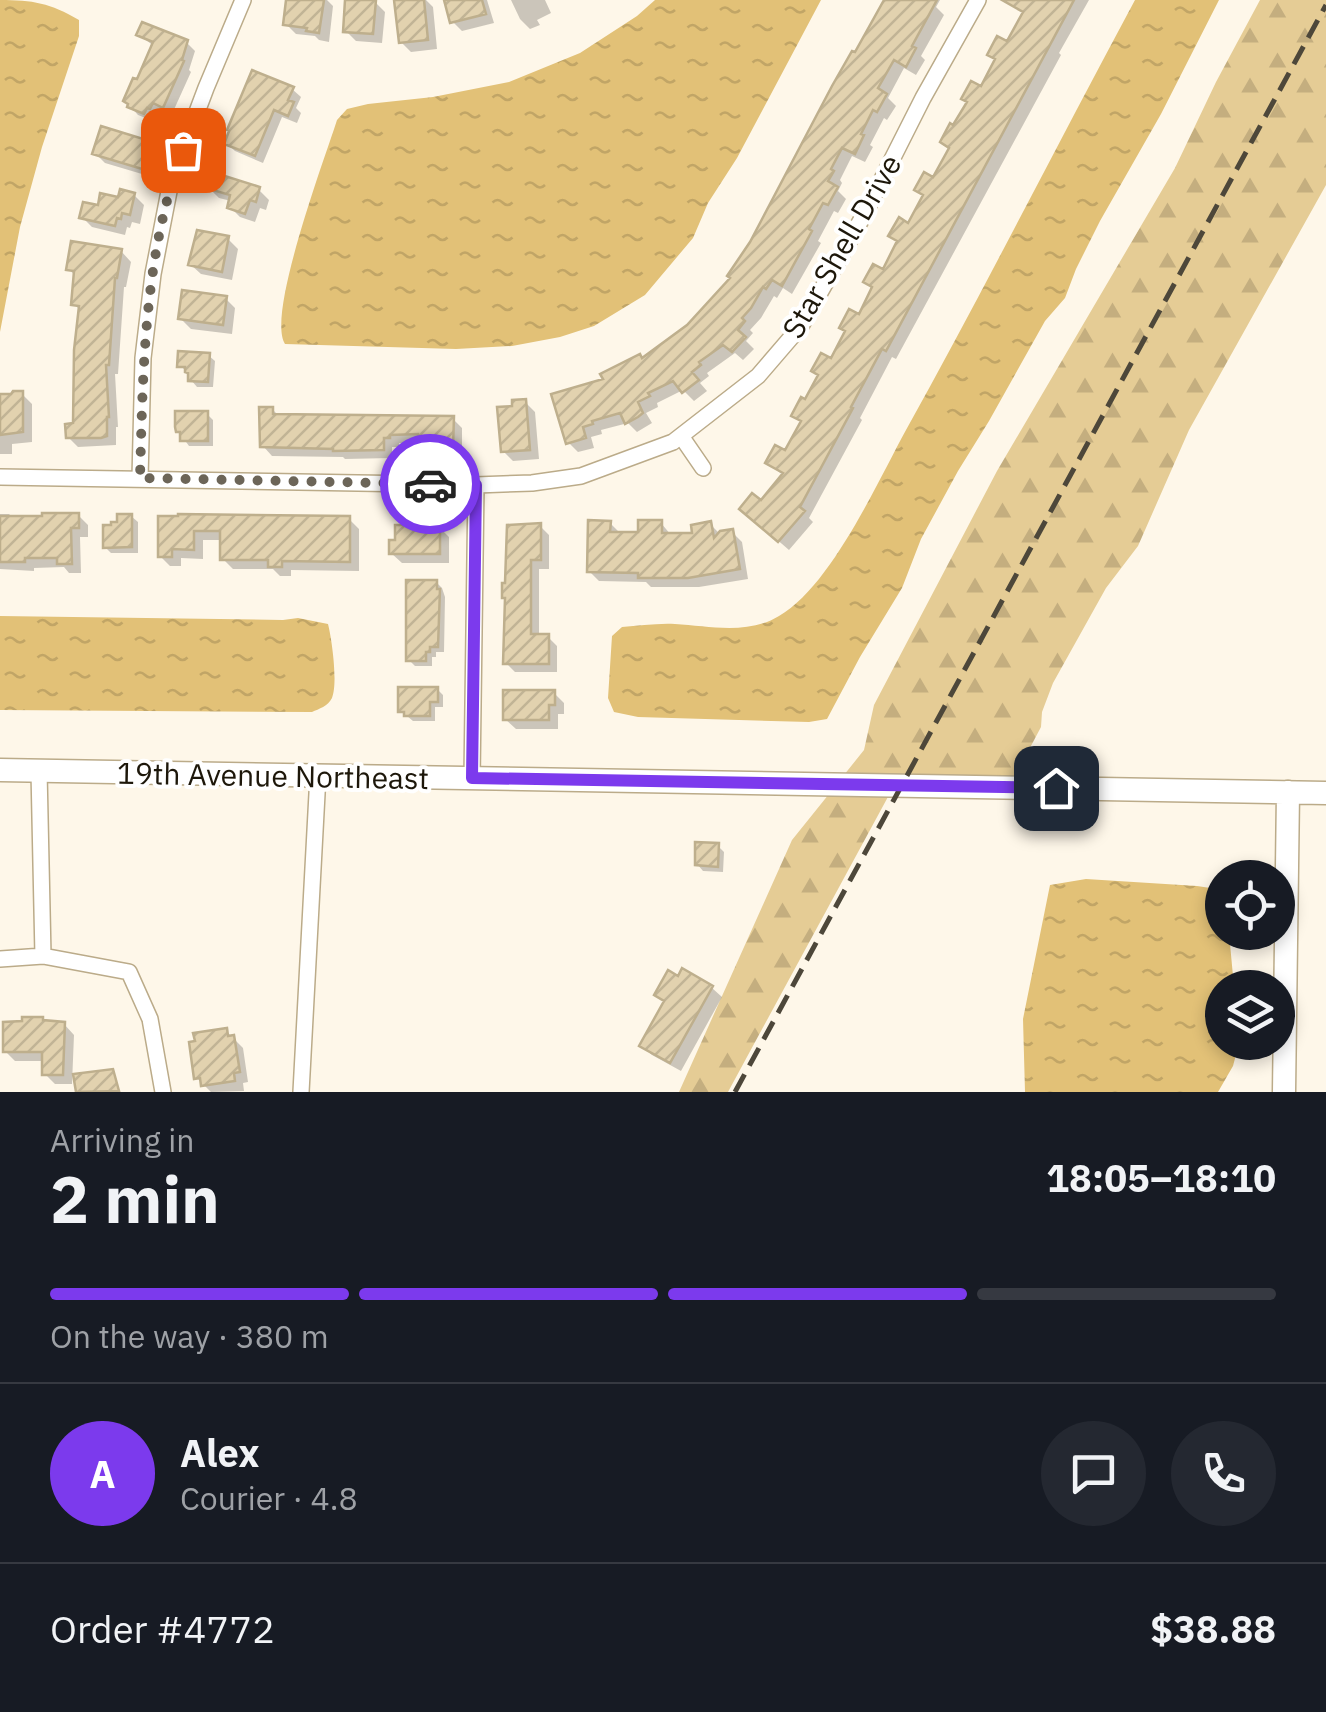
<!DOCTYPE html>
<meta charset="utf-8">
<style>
:root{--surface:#171b24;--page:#242831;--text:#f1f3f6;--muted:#9ea1a6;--line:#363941;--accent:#7c3aed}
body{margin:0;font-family:"IBM Plex Sans",sans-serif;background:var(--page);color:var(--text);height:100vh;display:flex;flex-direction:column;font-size:38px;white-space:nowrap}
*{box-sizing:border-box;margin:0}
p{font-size:32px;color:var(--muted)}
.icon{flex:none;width:55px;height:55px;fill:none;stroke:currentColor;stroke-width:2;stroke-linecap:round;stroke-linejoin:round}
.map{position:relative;height:1092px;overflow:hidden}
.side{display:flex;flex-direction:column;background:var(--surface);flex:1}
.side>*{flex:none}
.controls{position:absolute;left:1205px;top:860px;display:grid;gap:20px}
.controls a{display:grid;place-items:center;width:90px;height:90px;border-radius:50%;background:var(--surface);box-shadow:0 5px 15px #0003;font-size:50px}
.pin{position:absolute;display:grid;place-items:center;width:85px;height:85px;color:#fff;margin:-42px;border-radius:20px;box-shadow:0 5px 15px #0006}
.courier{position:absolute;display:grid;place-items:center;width:100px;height:100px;margin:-50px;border:8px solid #7c3aed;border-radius:50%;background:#fff;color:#222;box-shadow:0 2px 12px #0007}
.head em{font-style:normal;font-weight:800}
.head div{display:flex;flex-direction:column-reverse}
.head{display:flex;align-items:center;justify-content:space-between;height:170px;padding:0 50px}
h1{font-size:65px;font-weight:800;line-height:75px}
.bar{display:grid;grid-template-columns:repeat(4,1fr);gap:15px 10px;align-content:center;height:120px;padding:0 50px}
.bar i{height:12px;border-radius:8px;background:var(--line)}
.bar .active{background:var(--accent)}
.bar p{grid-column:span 4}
.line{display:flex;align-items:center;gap:25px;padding:0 50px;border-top:2px solid var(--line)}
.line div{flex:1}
.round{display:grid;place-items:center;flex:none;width:105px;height:105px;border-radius:52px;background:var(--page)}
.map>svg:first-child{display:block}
.forest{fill:url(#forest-firs)}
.water{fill:url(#water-ripples)}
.shadow{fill:#0003}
.building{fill:url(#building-hatch);stroke:#beaf8d;stroke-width:2.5}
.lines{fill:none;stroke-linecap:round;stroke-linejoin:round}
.street-casing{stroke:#bbab89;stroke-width:18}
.secondary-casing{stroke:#bbab89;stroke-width:25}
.street{stroke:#fff;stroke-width:15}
.secondary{stroke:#fff;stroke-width:22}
.rail{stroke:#4d473a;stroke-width:5;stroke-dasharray:20 10;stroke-linecap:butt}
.done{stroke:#6c6558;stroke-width:10;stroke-dasharray:0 18}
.route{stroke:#7c3aed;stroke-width:12}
.labels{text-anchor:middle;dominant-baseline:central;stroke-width:8;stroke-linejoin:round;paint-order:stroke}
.street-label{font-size:30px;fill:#1d170a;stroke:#fff}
</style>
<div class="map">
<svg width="1326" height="1092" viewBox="0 0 1326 1092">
<defs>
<pattern id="forest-firs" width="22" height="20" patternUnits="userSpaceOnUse" patternTransform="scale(2.5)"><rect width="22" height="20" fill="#e5cc95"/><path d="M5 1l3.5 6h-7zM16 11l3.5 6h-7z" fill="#c4ae7f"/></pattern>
<pattern id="water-ripples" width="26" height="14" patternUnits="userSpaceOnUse" patternTransform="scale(2.5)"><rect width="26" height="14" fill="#e2c177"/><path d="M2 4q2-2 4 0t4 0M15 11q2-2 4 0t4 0" fill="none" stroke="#c1a566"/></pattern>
<pattern id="building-hatch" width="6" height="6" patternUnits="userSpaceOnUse" patternTransform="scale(2.5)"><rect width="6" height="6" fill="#e2d2af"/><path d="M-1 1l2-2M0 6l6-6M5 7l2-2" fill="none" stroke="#c1b495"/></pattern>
</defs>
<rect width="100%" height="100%" fill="#fef7e9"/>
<path class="forest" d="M1260,0H1326V185L1189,430L1138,546L1106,588L1053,683L1042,712L1041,727L1014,778L844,775L864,750L874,705L997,471L1175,168L1216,82Z
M829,794L889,795L728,1092H679L792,840Z"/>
<path class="water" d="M0,0C33,0 50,3 79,20V36L42,147L20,227L0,332Z
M655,0H821L737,158L708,203L693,238L645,295L594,326L560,337L512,346L456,349L285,344C266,315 325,158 337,120L347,109L368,104L433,97L509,82L580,53L637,16Z
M1135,0H1219L1161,114L1100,221L1076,269L1065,298L1045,321L989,421L958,471L921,539L902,588L860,657L827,719L809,722L638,717L614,712L608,698L612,636L622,627C639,626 657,623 675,624C709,626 748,635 779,616C831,586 877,483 906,430C985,288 1058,143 1135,0Z
M0,616L283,620L298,618L328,624C332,640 338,683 332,698C328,706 319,709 312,712L0,710Z
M1086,879L1197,886L1217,889L1222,899V932L1229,933L1234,987L1222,988V1042L1239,1043L1233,1066L1218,1092H1025L1023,1019L1050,885Z"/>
<path class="shadow" d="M289,0H327L333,6L329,42L319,40L315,36L296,34L286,24Z
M348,0L375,2L385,12L382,43L356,41L346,31Z
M397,0H426L433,7L437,49L411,52L401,42Z
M447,0H487L494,23L462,31L452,21Z
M511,0H545L551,13L537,20L540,25L530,29L520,19Z
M886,0H940L936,7L944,15L921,56L925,60L916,75L904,68L888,98L896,106L887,120L884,118L870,145L873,147L865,162L852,156L840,180L842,183L838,191L846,199L838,213L834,211L818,241L821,243L792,294L783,288L777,298L774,296L761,318L750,330L753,333L746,341L754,349L743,360L735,353L707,373L709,376L700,383L707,391L694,401L683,390L657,403L658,407L646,413L652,423L637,432L628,423L601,430L602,434L591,437L594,448L578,452L568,442L606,381L642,361L689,327L733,278Z
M1018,0H1089L1059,53L1061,55L896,359L892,357L860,418L862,420L809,518L813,522L789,550L752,518L761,503L784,476L768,463L786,453L802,424L794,416L860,317L874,289L866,282L884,273L925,198L917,190L934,180L951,150L943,142L982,89L997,61L990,54L1008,45L1024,14L1015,5Z
M139,35L187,43L195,51L189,70L191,72L172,114L161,110L159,116L155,114L153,121L138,115L130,106L154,46Z
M292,89L301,97L296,108L301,113L297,123L282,117L263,163L235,151L226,143Z
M149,143L159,153L152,177L105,163L95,153Z
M209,188L259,190L269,200L266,210L260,208L255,222L240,217L230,207L231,201L219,198Z
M134,195L144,205L140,224L132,222L130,228L127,227L125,235L92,227L82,217Z
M228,239L238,249L232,280L201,274L190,264Z
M121,251L131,262L126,287H124L118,374H115L118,427H116V445L78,447L68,437L75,426L80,310L74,304L76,277L69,269Z
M225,298L235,308L232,334L191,329L181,319Z
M208,355L215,361L213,387H197L191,380L188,372L180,366Z
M22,394L32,404V442L12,444V454H0V395Z
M525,402L535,412L539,459L513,461L503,451L515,408Z
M272,409L280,417L453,419L462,428V457L430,459L420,450V443H399V447H392V458L345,459L343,457L272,456L263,446Z
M207,414L213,420V446H189L178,431Z
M0,514H9L13,518L78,515L88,525V537H80L81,573H69L64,567L34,568V571L0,569Z
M131,516L138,522V553H111L105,547Z
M161,518L349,519L359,529V571L291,570V576H280L273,569H233L223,559V540H203V559L181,558V566H170L160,556Z
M610,523L621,534L640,535L661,523L671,535H695L710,524L720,534L732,532L742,542L748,579L699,587H651L646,582L599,581L589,571Z
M540,526L549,535V569H539V637H548L557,646V672H515L506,663L508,601L504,597Z
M439,527L449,537V563H402L391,553Z
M436,582L442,588L445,597L444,652H436V657H432V666H415L409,660Z
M437,689L443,695V707H435V721H413L401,711Z
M554,693L564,703V714H558V729H516L505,719Z
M718,846L724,852L723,872L703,871L697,864Z
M712,988L722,997L681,1071L652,1055L642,1046L666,1003L657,995Z
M25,1023L64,1024L74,1035L72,1084H55L45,1074V1061H15L5,1051Z
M226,1031L243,1048L248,1082L243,1083L244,1091L211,1092L197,1078Z"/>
<path class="building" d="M286,0H324L319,33L306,31L307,28L283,25Z
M345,0H376L373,34L343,32Z
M394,0H424L428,40L399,43Z
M444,0H482L486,14L450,23Z
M884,0H937L912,46L916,48L906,67L894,60L878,88L887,94L877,112L873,110L861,134L864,135L855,154L842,148L831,169L834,171L828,181L838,187L828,205L823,203L809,229L812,231L782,286L772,280L766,289L763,287L751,308L742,318L745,321L738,330L746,337L732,352L723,345L699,362L701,365L692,372L699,380L682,393L673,381L648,393L650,396L638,402L643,413L638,417L625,424L620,413L592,421L593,424L583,427L586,438L566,444L551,394L603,379L600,374L640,354L642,358L687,325L730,278L727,276L750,242L832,86L852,51L855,52Z
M1002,0H1074L886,351L882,349L851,407L853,408L800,507L805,511L778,542L739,509L752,493L761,500L783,473L765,463L775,445L785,450L801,421L791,416L801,397L805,399L818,375L811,371L821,353L831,358L845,331L839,328L849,309L859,314L872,287L863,282L873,264L883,269L897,241L888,236L899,217L908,223L923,195L914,190L924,172L933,177L949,148L940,142L950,123L953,125L967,102L961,99L971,81L981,86L995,59L987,55L997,36L1007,41L1023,12Z
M142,22L188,40L182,60L184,61L163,108L153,103L150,109L147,108L144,114L127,107L128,104L123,101L133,78L137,79L153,42L136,35Z
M252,70L294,87L288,100L294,102L288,116L274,110L255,156L224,144L229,131L227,130Z
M101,126L150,141L142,169L92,154Z
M212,172L260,187L256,202L250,200L245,214L227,208L230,195L206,188Z
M120,189L135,193L130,215L122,213L121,219L117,218L115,226L79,218L83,202L98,205L100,193L118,197Z
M197,230L229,236L222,272L188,265Z
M71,241L122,249L117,278H115L109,365H106L109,417H107V436L101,438H66L65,424L73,423L74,350L79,306L71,305L74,271L66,270Z
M182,290L227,296L223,325L178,319Z
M178,351L210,353L208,382L188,381V373L185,372V367H177Z
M13,391H23V432L0,435V394H11Z
M526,399L530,450L501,452L497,407L512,406V400Z
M259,407H273V414L454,416L453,449L418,451V434L390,435V438H384V450L333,451V449L260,447Z
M175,411H208V441H180V432H176L175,427Z
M42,513H79V528H71L72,564H57V558H25V562H0V516H42Z
M117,514H132V547L103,548V525H111V522H117Z
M178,514L350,516V562L282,561V567H268V560H220V531H194V550L172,549V557H158V516H178Z
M588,520L611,521L610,532H638V520H662V533H692L691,525L711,521L714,538L720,531L733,529L740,569L688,578H638V573L587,572Z
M541,523V560H531V634H549V664H503L505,598H502V583H505L507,525Z
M395,525H440V554H389V540H395Z
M406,580H437V589H440L438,647H430V652H426V661H406Z
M398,687H438V702H430V716H404V712H398Z
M503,690H555V705H549V720H503Z
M695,842L719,843L718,867L695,865Z
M682,968L713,986L670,1063L639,1046L664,1001L654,995L668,970L678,976Z
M22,1017H43V1020L65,1022L63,1075H42V1052H3V1022L22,1021Z
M227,1028L228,1036L234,1035L240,1072L234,1073L235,1081L201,1086L200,1078L194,1079L189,1042L195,1041L193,1033Z
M113,1069L119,1091L76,1092L73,1074Z"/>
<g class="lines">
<defs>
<path id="street" d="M681,436L703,468
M0,477L476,485L532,483L581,476L673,442L758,376L801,326L865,213L923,98L978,0
M140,478L143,358L153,274L171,181L206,88L243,0
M39,771L43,956
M472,778L476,485
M0,959L43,956L129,972L150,1019L163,1092
M301,1092L318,775"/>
<path id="secondary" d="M0,770L1326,793
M1284,1092L1288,792"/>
</defs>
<use href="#street" class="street-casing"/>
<use href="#secondary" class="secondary-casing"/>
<use href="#street" class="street"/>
<use href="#secondary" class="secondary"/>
<path class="rail" d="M735,1092L1326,5"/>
</g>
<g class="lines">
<path class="done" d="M183,150C144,254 143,368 140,478L430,484"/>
<path class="route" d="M430,484L476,485L472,778L1056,788"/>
</g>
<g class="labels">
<g class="street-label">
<text transform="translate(841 246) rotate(-60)">Star Shell Drive</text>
<text transform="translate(273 775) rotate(1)">19th Avenue Northeast</text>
</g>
</g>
</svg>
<div class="controls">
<a><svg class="icon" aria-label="locate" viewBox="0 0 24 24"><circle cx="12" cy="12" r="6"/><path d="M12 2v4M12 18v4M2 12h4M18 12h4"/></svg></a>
<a><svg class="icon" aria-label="layers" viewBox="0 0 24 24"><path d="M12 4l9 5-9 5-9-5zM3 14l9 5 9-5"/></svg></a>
</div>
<div class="pin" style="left:183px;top:150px;background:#ea580c"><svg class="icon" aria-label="bag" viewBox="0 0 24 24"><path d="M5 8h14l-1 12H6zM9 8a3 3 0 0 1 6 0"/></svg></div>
<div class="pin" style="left:1056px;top:788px;background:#1f2937"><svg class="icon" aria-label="home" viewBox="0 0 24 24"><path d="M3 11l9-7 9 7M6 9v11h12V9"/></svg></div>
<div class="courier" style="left:430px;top:484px"><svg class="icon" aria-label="car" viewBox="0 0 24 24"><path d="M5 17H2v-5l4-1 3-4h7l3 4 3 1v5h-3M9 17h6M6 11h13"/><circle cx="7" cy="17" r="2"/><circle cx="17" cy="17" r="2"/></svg></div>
</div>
<section class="side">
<div class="head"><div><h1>2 min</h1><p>Arriving in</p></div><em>18:05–18:10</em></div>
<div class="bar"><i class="active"></i><i class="active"></i><i class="active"></i><i></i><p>On the way · 380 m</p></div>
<div class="line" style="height:180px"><b class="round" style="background:var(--accent);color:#fff">A</b><div><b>Alex</b><p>Courier · 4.8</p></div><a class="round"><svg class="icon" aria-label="chat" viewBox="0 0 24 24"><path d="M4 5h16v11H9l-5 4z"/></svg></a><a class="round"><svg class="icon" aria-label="phone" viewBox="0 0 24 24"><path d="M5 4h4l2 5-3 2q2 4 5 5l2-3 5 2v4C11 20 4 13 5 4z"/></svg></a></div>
<div class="line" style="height:130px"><div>Order #4772</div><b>$38.88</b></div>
</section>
